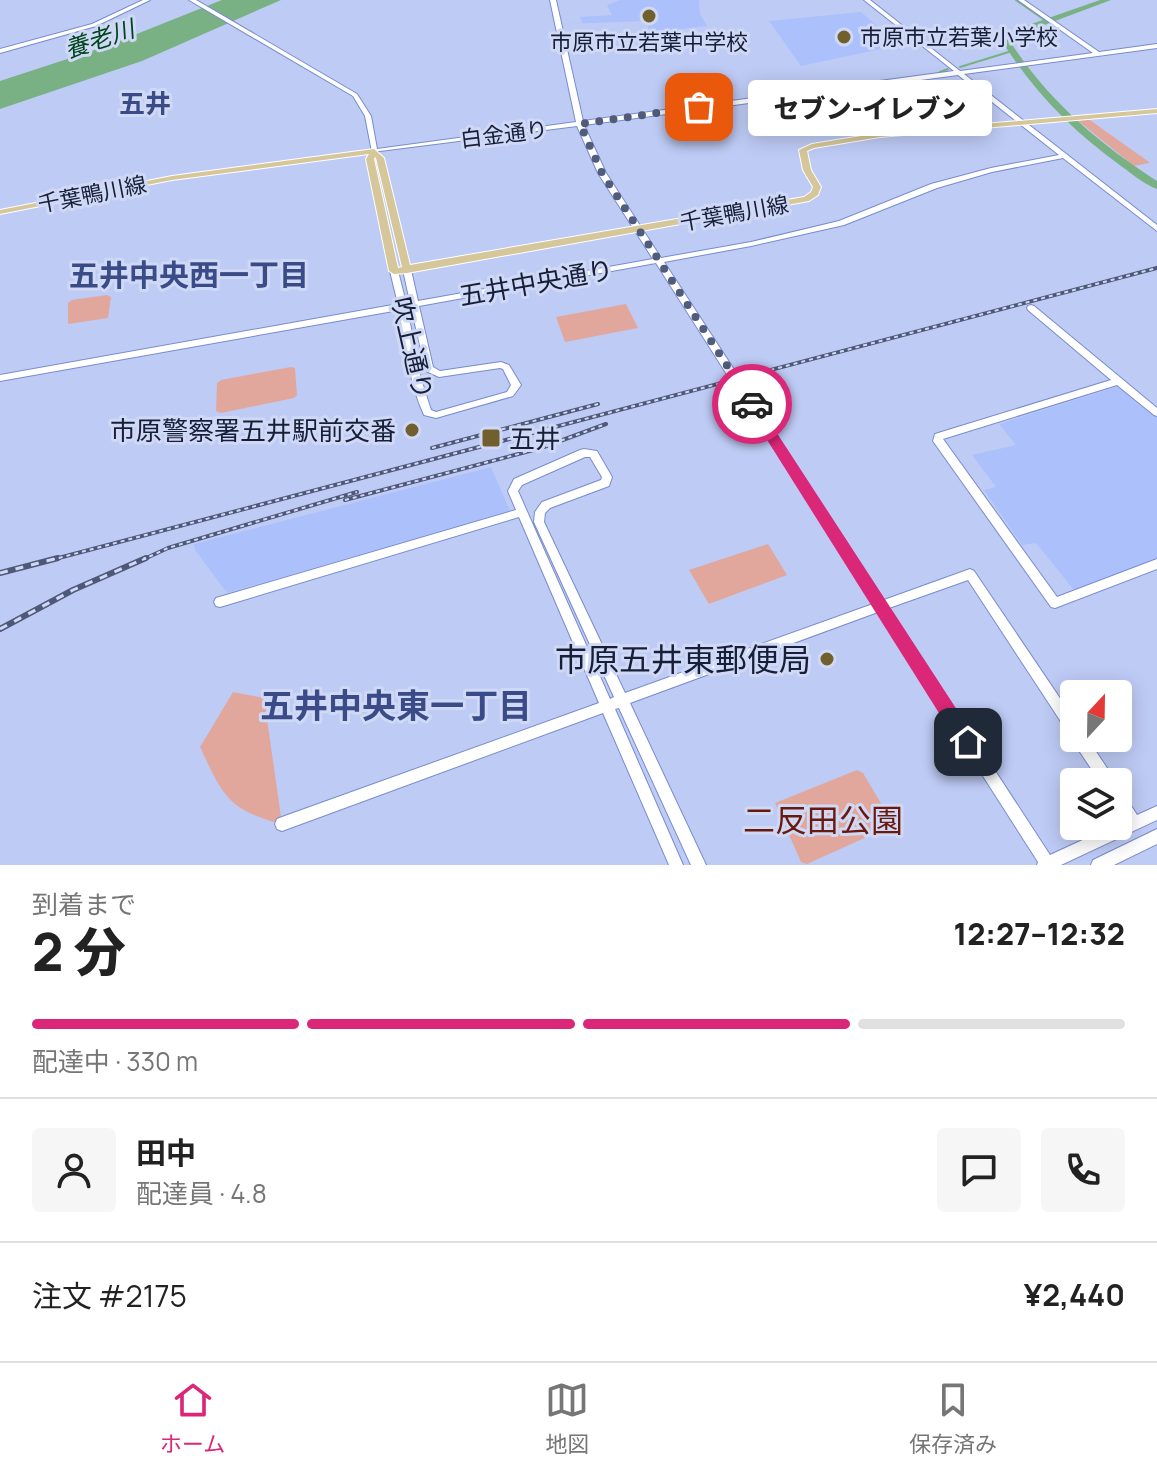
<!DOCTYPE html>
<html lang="ja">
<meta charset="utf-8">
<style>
:root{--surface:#fff;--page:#f6f6f6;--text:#222;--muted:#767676;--line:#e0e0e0;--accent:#db2777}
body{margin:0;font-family:Manrope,"Noto Sans JP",sans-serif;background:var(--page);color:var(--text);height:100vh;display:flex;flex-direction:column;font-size:30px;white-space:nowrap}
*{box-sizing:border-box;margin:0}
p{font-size:26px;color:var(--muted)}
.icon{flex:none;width:44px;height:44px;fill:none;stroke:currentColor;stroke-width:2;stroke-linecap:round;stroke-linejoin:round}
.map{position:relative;height:865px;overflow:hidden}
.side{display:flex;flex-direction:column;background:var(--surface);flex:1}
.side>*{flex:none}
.needle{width:52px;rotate:22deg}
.tools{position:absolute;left:1060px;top:680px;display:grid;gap:16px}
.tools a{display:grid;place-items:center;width:72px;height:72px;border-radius:8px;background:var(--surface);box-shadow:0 4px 20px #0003;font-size:40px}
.pin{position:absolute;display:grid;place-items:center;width:68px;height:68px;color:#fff;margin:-34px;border-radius:16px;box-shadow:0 4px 12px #0006}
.courier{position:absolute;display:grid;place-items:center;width:80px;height:80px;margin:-40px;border:6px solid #db2777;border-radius:50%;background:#fff;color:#222;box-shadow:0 2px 10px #0007}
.bubble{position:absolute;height:56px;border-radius:8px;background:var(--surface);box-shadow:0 4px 20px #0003;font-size:26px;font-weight:800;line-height:56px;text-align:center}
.summary em{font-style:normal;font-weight:800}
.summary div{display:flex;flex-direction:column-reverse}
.summary{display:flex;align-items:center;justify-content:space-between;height:136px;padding:0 32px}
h1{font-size:52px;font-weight:800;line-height:60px}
.bar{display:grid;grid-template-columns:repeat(4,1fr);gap:12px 8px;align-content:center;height:96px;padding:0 32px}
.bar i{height:10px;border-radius:6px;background:var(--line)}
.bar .selected{background:var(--accent)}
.bar p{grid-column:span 4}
.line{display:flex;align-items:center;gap:20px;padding:0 32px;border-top:2px solid var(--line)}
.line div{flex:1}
.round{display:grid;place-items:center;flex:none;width:84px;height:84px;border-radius:8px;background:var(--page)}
.tabs{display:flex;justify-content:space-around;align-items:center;height:112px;border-top:2px solid var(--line);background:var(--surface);font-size:22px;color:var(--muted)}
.tabs a{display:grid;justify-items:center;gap:4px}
.tabs .selected{color:var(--accent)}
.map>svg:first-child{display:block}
.built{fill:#acc0fc}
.green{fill:#e2a79c}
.water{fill:#79b185}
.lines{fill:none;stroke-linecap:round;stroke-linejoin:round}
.stream{stroke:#79b185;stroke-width:2}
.river{fill:#79b185;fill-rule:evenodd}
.secondary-casing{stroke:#788ccd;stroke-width:2}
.primary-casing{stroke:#fff;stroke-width:2}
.secondary{fill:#fff;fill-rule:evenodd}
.primary{fill:#d6c79a;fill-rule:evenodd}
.rail-far1-casing{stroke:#4f5878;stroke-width:4}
.rail-casing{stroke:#4f5878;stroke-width:6}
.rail-far1{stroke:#cfd9f5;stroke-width:2;stroke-dasharray:4;stroke-linecap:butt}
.rail{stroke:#cfd9f5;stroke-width:3;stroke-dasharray:8;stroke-linecap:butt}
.route{fill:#db2777}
.done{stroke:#515b7a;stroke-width:8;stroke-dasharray:0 14.4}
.poi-dot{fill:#71602e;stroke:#cfd9f5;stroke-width:3}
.labels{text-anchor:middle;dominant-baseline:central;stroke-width:6;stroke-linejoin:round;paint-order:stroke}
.far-poi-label{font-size:22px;fill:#171e38;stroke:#cfd9f5;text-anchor:start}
.far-street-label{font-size:22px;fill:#171e38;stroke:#cfd9f5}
.far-water-label{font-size:24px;font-style:italic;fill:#00461d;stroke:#cfd9f5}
.far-quarter-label{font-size:26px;font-weight:bold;fill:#3b4b87;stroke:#cfd9f5}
.street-label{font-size:26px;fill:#171e38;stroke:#cfd9f5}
.poi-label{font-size:26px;fill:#171e38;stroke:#cfd9f5;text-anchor:end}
.quarter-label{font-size:30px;font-weight:bold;fill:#3b4b87;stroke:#cfd9f5}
.near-poi-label{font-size:32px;fill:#171e38;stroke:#cfd9f5;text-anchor:end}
.near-park-label{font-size:32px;fill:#6b190f;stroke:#cfd9f5}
.near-neighbourhood-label{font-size:34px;font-weight:bold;fill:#3b4b87;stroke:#cfd9f5}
</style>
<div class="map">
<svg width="1157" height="865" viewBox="0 0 1157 865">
<rect width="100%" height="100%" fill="#becbf5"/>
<path class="built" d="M620,0H699L700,14L707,26L649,33L647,21L561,24L582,23L580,17L612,15L607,5Z
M861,12L883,31L899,30L914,42L801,66L769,21Z
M1119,386L1157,415V559L1074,590L1036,543L1022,545L984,490L996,487L972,455L1016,445L999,424Z
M491,467L510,511L227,593L195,550L194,544Z"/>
<path class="green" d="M846,105L857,115L808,122L798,113Z
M1087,118L1149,162V163L1134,166L1076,119Z
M107,295L111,297L108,318L68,324V303L72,300Z
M626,304L638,328L565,342L556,317Z
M291,367L295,368L297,395L294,398L221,413L216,411L217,383L221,380Z
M768,544L787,575L709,604L689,570Z
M233,692L264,698L282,824C228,810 223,796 200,747Z
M857,770L863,773L892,822L891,826L807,864L801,862L775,803Z"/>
<path class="water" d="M222,0H281L142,61L0,109V81L104,47Z"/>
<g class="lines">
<path class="stream" d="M1016,0L1046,21
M960,67L1012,51
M940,72L948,69
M914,86L922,82"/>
<path class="river" d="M1100,0H1111L1023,33L1015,40L1013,46C1051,103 1100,144 1157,181V189C1144,184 1132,174 1121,166C1074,132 1036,94 1005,46L1008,37L1017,29Z"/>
<defs>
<path id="secondary" d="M143,0H150L96,26L0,53V49L92,24Z
M189,0H196L357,94L371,116L377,149L576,122L550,0H556L583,121L954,71L864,0H870L960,71L1093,53L1018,0H1024L1099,52L1157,44V48L964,74L1157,225V231L1063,158L992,172L937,188L844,225L751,246L664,262L884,600L970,569L974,571L1074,719V738H1087L1113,777L1115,782H1100L1074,743L1073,736L1069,734L968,580L889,608L1050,855L1113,826H1118V824L1124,821L1118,811V791L1123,793L1137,815L1157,806V820L1061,865H1037L1038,862L878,612L630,703L706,865H691L619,708L615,709L683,865H669L603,713L282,831L277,829L275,824L277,819L282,817L599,703L519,517L220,607L216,606L214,602L216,598L516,510L508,491L514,479L580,450L584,449L597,451L612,477L609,486L550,508L545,513L544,522L625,693L873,604L656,263L419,306L433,367L440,371L501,362L509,365L521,385L513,396L436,418L424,415C409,382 405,345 399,310L0,381V375L398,304L390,271L394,269L398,271L406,303L410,302L403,270L407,268L411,270L418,301L653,259L598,173L577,126L372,152L365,116L353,96ZM958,75L1059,155L991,168L931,184L839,221L751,242L661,258L606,173L584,125ZM411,307L426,371L439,377L500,368L503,369L511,385L507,392L436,412L431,410L421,379L407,308ZM585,457H590L602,477L601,480L542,502L535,512L534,522L614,697L610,699L518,491L522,485Z
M1031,305L1034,306L1157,408V416L1154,415L1117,385L943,439L1057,597L1157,559V569L1055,608L1051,607L933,441L935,434L1111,380L1028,310L1027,308L1028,306Z
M1157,829V844L1114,865H1091L1093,860Z"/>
<path id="primary" d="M1157,109V113L880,137L814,148L807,151L811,170L821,187L818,195L809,201L407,273L394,274L389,271L366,159L369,154L172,180L0,214V210L172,176L374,149L384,158L410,265L804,197L811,192L813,187L803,170L799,150L812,144L880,133ZM375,157L376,158L402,267L398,268L374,159Z"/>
</defs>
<use href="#secondary" class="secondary-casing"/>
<use href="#primary" class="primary-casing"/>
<use href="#secondary" class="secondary"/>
<use href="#primary" class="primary"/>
<defs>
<path id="rail-far1" d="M432,448L598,404
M345,500L541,448L606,424
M51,560L1157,268
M142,560L168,548L357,492"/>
<path id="rail" d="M0,573L58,558
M0,629L73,590L146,558"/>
</defs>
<use href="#rail-far1" class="rail-far1-casing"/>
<use href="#rail" class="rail-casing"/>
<use href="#rail-far1" class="rail-far1"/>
<use href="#rail" class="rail"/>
</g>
<path class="route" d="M752,400L756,401L974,736L976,742L974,748L968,751L961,748L747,408V401Z"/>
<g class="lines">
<path class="done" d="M699,107L580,124L602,173L752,404"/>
</g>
<g class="poi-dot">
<circle cx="649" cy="16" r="8"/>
<circle cx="844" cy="37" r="8"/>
<circle cx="412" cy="430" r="8"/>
<rect x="481" y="428" width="20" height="20" rx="4"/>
<circle cx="827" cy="659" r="8"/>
</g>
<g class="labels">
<g class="far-poi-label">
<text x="860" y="37">市原市立若葉小学校</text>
<text x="649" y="42" text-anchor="middle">市原市立若葉中学校</text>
</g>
<g class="far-street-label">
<text transform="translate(504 134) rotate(-7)">白金通り</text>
<text transform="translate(92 194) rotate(-11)">千葉鴨川線</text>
<text transform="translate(734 213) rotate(-10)">千葉鴨川線</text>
</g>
<g class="far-water-label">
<text transform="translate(99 38) rotate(-18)">養老川</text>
</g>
<g class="far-quarter-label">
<text x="145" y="103">五井</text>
</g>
<g class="street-label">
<text transform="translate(536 282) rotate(-10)">五井中央通り</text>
<text transform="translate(413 348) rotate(77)">吹上通り</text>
</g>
<g class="poi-label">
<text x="396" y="430">市原警察署五井駅前交番</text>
<text x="509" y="438" text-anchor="start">五井</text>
</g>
<g class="quarter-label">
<text x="189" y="274">五井中央西一丁目</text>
</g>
<g class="near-poi-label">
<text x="811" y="659">市原五井東郵便局</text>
</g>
<g class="near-park-label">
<text x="823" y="820">二反田公園</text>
</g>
<g class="near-neighbourhood-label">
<text x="396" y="705">五井中央東一丁目</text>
</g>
</g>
</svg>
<div class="tools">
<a><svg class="needle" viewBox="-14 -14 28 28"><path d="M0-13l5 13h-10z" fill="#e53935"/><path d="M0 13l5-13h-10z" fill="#767676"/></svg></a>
<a><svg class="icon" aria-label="layers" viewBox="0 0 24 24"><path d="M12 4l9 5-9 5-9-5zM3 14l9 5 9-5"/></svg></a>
</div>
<div class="pin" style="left:699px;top:107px;background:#ea580c"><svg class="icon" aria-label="bag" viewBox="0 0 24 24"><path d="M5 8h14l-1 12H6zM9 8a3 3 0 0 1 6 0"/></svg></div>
<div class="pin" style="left:968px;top:742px;background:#1f2937"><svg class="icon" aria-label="home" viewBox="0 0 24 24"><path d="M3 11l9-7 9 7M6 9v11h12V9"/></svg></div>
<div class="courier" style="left:752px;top:404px"><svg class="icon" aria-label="car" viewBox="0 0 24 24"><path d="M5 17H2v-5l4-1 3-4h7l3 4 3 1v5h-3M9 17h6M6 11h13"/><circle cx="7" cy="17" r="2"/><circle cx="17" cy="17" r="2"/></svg></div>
<div class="bubble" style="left:748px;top:80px;width:244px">セブン-イレブン</div>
</div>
<section class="side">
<div class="summary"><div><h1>2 分</h1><p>到着まで</p></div><em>12:27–12:32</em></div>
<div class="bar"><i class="selected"></i><i class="selected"></i><i class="selected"></i><i></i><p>配達中 · 330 m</p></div>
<div class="line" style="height:144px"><a class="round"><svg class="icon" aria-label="person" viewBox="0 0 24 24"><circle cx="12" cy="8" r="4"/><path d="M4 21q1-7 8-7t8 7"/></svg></a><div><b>田中</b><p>配達員 · 4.8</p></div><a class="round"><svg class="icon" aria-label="chat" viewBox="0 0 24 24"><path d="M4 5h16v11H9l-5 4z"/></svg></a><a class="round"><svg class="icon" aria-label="phone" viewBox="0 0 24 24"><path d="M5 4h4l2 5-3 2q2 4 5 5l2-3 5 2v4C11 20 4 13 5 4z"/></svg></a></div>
<div class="line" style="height:104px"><div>注文 #2175</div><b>¥2,440</b></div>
</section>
<nav class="tabs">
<a class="selected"><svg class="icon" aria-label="home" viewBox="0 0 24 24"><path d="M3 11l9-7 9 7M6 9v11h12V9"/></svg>ホーム</a>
<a><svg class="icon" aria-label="map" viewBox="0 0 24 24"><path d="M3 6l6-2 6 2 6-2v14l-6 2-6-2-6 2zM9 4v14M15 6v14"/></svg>地図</a>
<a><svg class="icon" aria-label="saved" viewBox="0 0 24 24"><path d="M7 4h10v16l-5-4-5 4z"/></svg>保存済み</a>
</nav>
